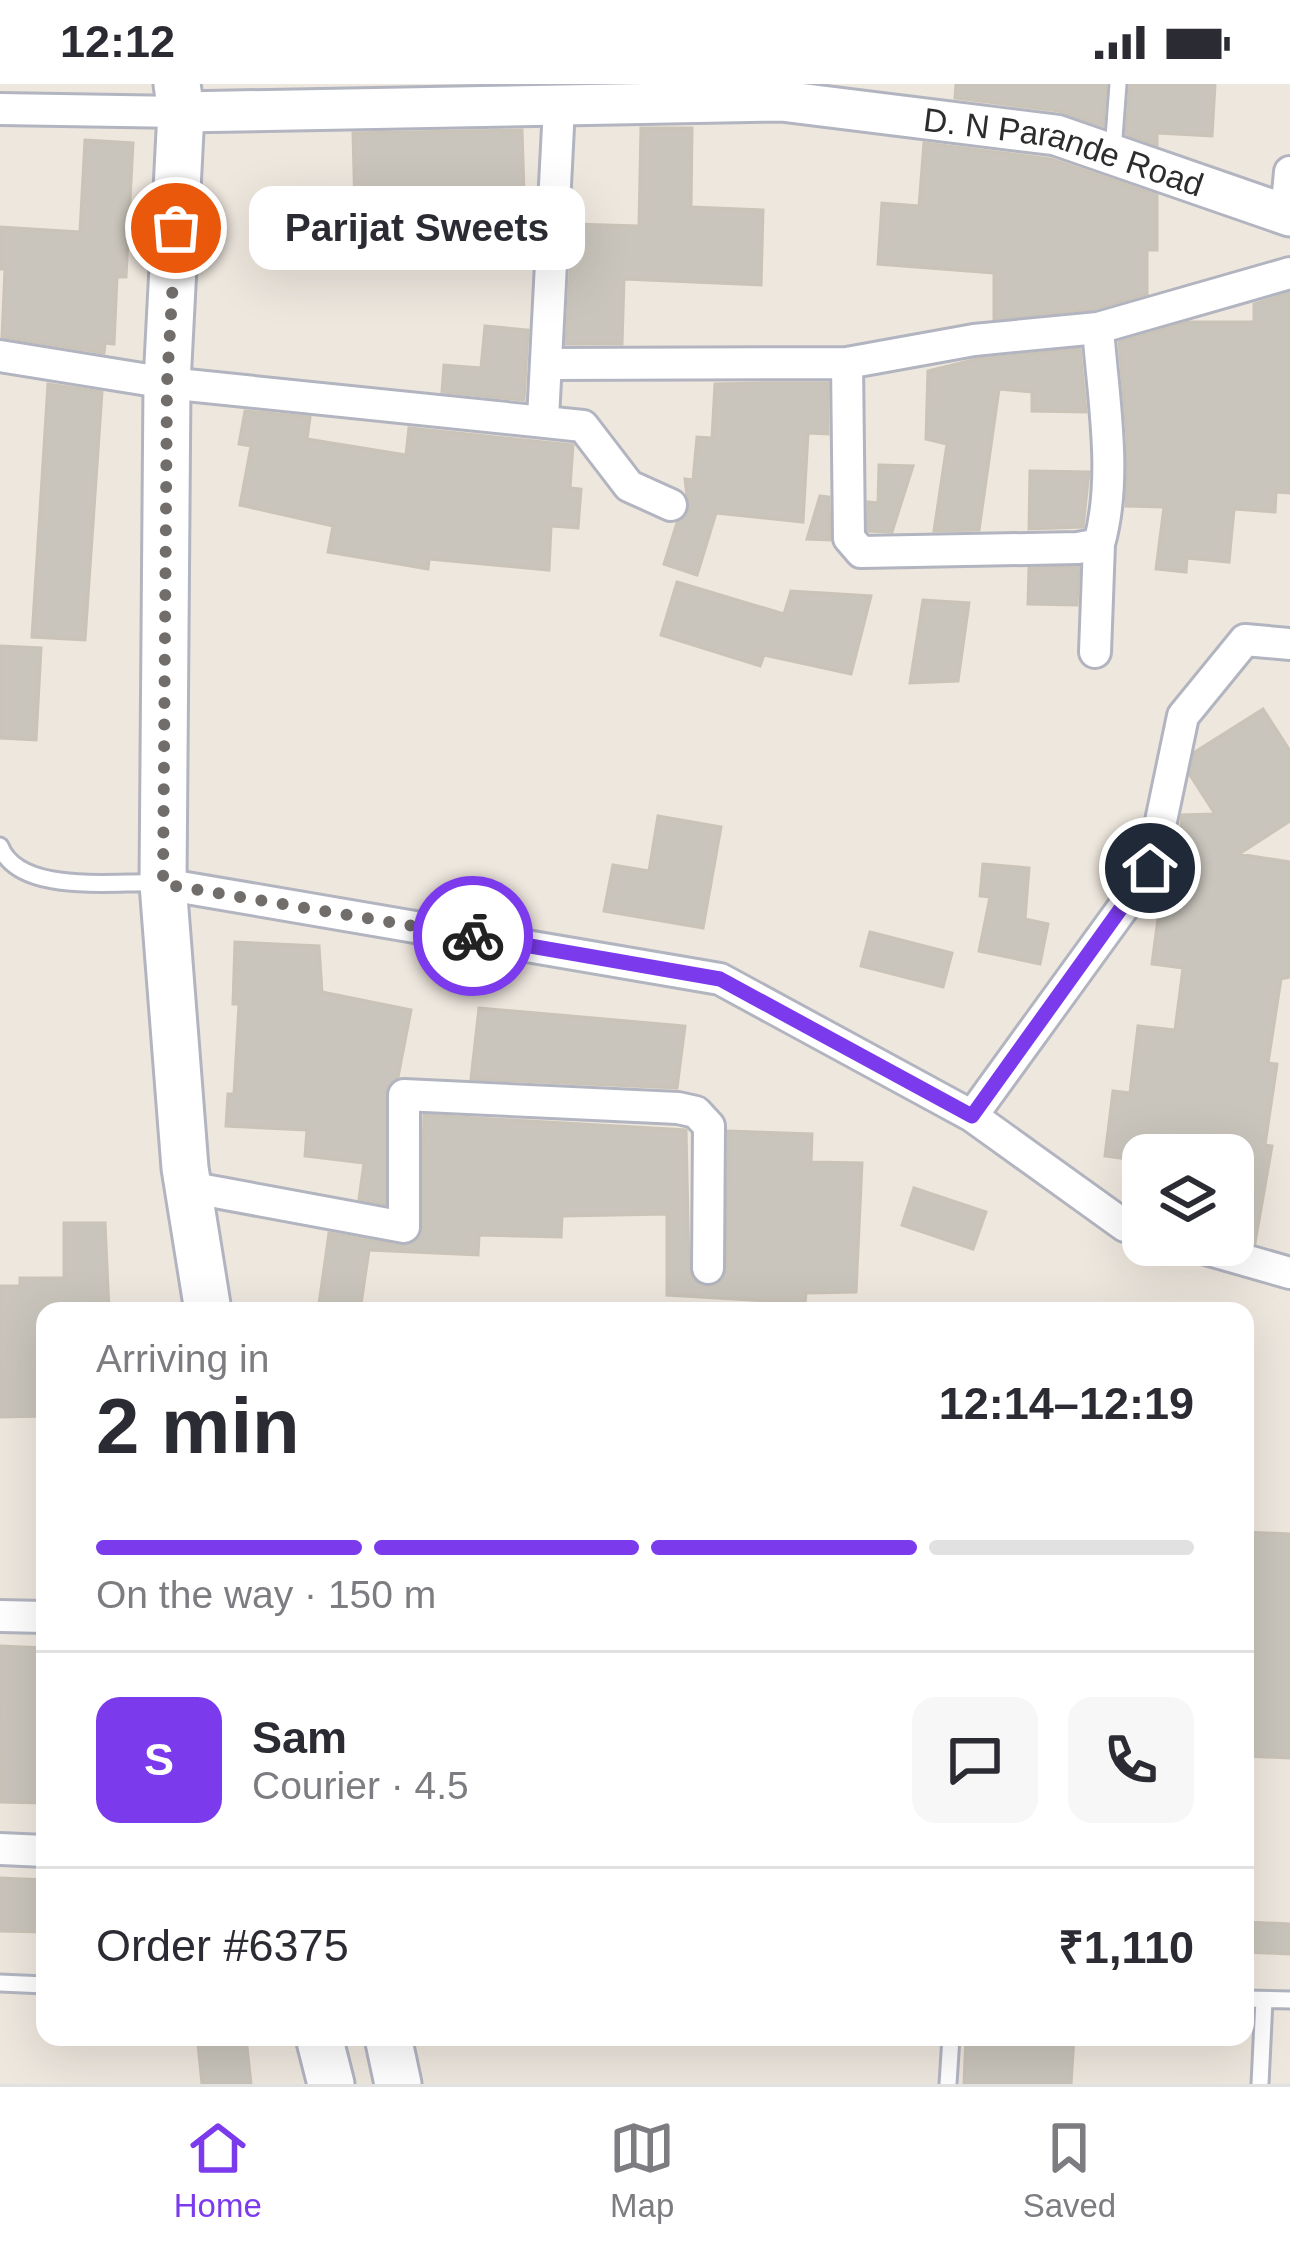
<!DOCTYPE html>
<meta charset="utf-8">
<style>
:root{--surface:#fff;--page:#f7f7f7;--text:#2b2b33;--muted:#7c7c81;--line:#e1e1e2;--accent:#7c3aed}
body{margin:0;font-family:Helvetica,sans-serif;background:var(--page);color:var(--text);height:100vh;display:flex;flex-direction:column;font-size:45px;white-space:nowrap}
*{box-sizing:border-box;margin:0}
p{font-size:39px;color:var(--muted)}
.icon{flex:none;width:66px;height:66px;fill:none;stroke:currentColor;stroke-width:2;stroke-linecap:round;stroke-linejoin:round}
.map{position:relative;flex:1;overflow:hidden}
.side{position:absolute;left:36px;top:1218px;width:1218px;height:744px;display:flex;flex-direction:column;background:var(--surface);border-radius:24px;box-shadow:0 12px 48px #0002}
.side>*{flex:none}
.tools{position:absolute;left:1122px;top:1050px;display:grid;gap:24px}
.tools a{display:grid;place-items:center;width:132px;height:132px;border-radius:24px;background:var(--surface);box-shadow:0 12px 48px #0002;font-size:60px}
.pin{position:absolute;display:grid;place-items:center;width:102px;height:102px;color:#fff;margin:-51px;border:6px solid #fff;border-radius:50%;box-shadow:0 3px 12px #0007}
.courier{position:absolute;display:grid;place-items:center;width:120px;height:120px;margin:-60px;border:9px solid #7c3aed;border-radius:50%;background:#fff;color:#222;box-shadow:0 3px 15px #0007}
.bubble{position:absolute;height:84px;border-radius:24px;background:var(--surface);box-shadow:0 12px 48px #0002;font-size:39px;font-weight:700;line-height:84px;text-align:center}
.head em{font-style:normal;font-weight:700}
.head div{display:flex;flex-direction:column-reverse}
.head{display:flex;align-items:center;justify-content:space-between;height:204px;padding:0 60px}
h1{font-size:78px;font-weight:700;line-height:90px}
.bar{display:grid;grid-template-columns:repeat(4,1fr);gap:18px 12px;align-content:center;height:144px;padding:0 60px}
.bar i{height:15px;border-radius:9px;background:var(--line)}
.bar .selected{background:var(--accent)}
.bar p{grid-column:span 4}
.line{display:flex;align-items:center;gap:30px;padding:0 60px;border-top:3px solid var(--line)}
.line div{flex:1}
.round{display:grid;place-items:center;flex:none;width:126px;height:126px;border-radius:24px;background:var(--page)}
.status{display:flex;justify-content:space-between;align-items:center;height:84px;padding:0 60px;background:var(--surface);direction:ltr}
.status svg{height:33px;fill:currentColor}
.menu{display:flex;justify-content:space-around;align-items:center;height:168px;border-top:3px solid var(--line);background:var(--surface);font-size:33px;color:var(--muted)}
.menu a{display:grid;justify-items:center;gap:6px}
.menu .selected{color:var(--accent)}
.map>svg:first-child{display:block}
.building{fill:#c9c5bc;stroke:#cac3b7;stroke-width:3}
.lines{fill:none;stroke-linecap:round;stroke-linejoin:round}
.service-casing{stroke:#b2b5c0;stroke-width:21}
.minor-casing{stroke:#b2b5c0;stroke-width:36}
.tertiary-casing{stroke:#b2b5c0;stroke-width:45}
.secondary-casing{stroke:#b2b5c0;stroke-width:51}
.service{stroke:#fff;stroke-width:15}
.minor{stroke:#fff;stroke-width:30}
.tertiary{stroke:#fff;stroke-width:39}
.secondary{stroke:#fff;stroke-width:45}
.done{stroke:#706d6a;stroke-width:12;stroke-dasharray:0 21.6}
.route{stroke:#7c3aed;stroke-width:15}
.labels{text-anchor:middle;dominant-baseline:central;stroke-width:9;stroke-linejoin:round;paint-order:stroke}
.street-label{font-size:33px;fill:#2c2c2c;stroke:#fff}
</style>
<div class="status"><b>12:12</b><svg viewBox="0 0 49 12"><path d="M0 12V9h3v3zM5 12V6h3v6zM10 12V3h3v9zM15 12V0h3v12zM26 1h20v11H26zM47 4h2v5h-2z"/></svg></div>
<div class="map">
<svg width="1290" height="2000" viewBox="0 0 1290 2000">
<rect width="100%" height="100%" fill="#eee7de"/>
<path class="building" d="M956,0H1106L1103,42L1059,27L955,14Z
M1130,0H1215L1212,52L1157,49V61L1126,50Z
M641,44H692L691,123L763,126L761,201L624,195L622,260H566L573,140L639,142Z
M522,46L524,111H535L533,140H361L360,173L266,172L267,124L355,126L353,49Z
M85,56L133,59L126,193H117L114,260L105,259L104,269L2,253L5,185H0V143L80,148Z
M924,59L1051,75L1157,111V166H1147V210L1094,225L994,235V189L878,180L882,119L919,122Z
M1290,209V409L1276,408L1275,428L1234,425L1229,478L1187,474L1186,488L1156,485L1164,423L1126,422L1127,352L1119,258L1189,238H1254V220Z
M485,242L528,246L524,316L442,308L444,281L481,284Z
M1080,265L1086,328L1032,327V308L999,305L979,446L934,447L947,360L926,355L928,287L977,275Z
M762,299H828V350L808,349L803,438L716,429L697,491L664,480L677,439L689,428L685,395L693,396L697,353L712,354L715,300Z
M48,300L102,308L85,556L32,553Z
M245,327L310,333L307,355L406,371L409,344L573,361L570,404L581,405L578,444L551,442L549,486L429,475L428,485L328,468L333,442L240,421L251,362L239,360Z
M879,381L913,382L892,448L868,447V418L878,419Z
M1030,387L1089,388L1083,443L1029,445Z
M820,412L829,413L830,456L807,455Z
M1079,483L1077,521L1028,520L1029,484Z
M677,498L784,530L791,507L871,512L851,590L764,571L760,582L661,551Z
M923,516L969,519L958,597L910,599Z
M0,562L41,564L36,656L0,654Z
M1263,625L1290,667V737L1239,770L1290,778V893L1281,895L1268,979L1277,980L1265,1061L1272,1062L1255,1159L1233,1152V1071H1143V1077L1105,1072L1113,1007L1130,1009L1138,942L1175,946L1183,884L1152,880L1159,827L1176,801L1182,731L1215,730L1190,691L1195,668Z
M658,732L721,743L703,844L604,827L613,781L649,787Z
M983,780L1029,784L1025,835L1048,840L1040,880L979,867L990,813L980,812Z
M870,848L952,869L943,903L861,882Z
M235,858L319,862L322,908L411,926L398,993L385,1010V1120L359,1115L364,1079L305,1072L307,1046L226,1042L228,1010H234L239,920H233Z
M479,924L685,942L677,1004L471,995Z
M424,1031L686,1046L689,1185L692,1195L707,1203L719,1200L727,1185L728,1047L812,1050L811,1078L862,1079L856,1208L806,1209L805,1219L667,1211V1130L562,1132L561,1153L479,1151L478,1171L369,1166L360,1227H318L329,1149L402,1162L421,1153Z
M914,1104L986,1128L973,1165L902,1141Z
M64,1139H105L109,1227H45V1332L0,1333V1202H20V1194H64Z
M1245,1448L1290,1450V1674L1245,1672Z
M0,1562L45,1564V1719L1,1718Z
M0,1794L45,1796V1848L0,1847Z
M1245,1838L1290,1840V1870L1245,1868Z
M966,1953H1074L1071,2000H964Z
M246,1954L251,2000H202L198,1960Z"/>
<g class="lines">
<defs>
<path id="service" d="M1113,67L1118,0
M0,762C19,811 113,797 157,799
M0,1899L45,1901
M1245,1915L1290,1916
M948,2000L951,1953
M1260,2000L1264,1916"/>
<path id="minor" d="M0,25L181,28
M1286,130L1290,88
M0,272L167,299L583,342L629,402L671,421
M847,279L849,454L861,468L1078,464L1099,460C1118,392 1103,314 1098,244
M549,280L847,279L974,256L1098,244L1290,189
M543,335L559,23
M1095,568L1099,460
M163,800L720,895L972,1032L1125,1142L1143,1147
M972,1032L1151,785L1183,632L1245,556L1290,560
M188,1103L404,1143V1011L678,1024L696,1028L709,1042L708,1184
M1192,1161L1290,1189
M0,1532L45,1533
M0,1765L45,1767"/>
<g id="tertiary">
<path id="s1" d="M181,28L781,17L1056,51L1290,132"/>
</g>
<path id="secondary" d="M177,0L181,28L167,299L163,800L185,1084L208,1227
M319,1953L331,2000
M388,1953L398,2000"/>
</defs>
<use href="#service" class="service-casing"/>
<use href="#minor" class="minor-casing"/>
<use href="#tertiary" class="tertiary-casing"/>
<use href="#secondary" class="secondary-casing"/>
<use href="#service" class="service"/>
<use href="#minor" class="minor"/>
<use href="#tertiary" class="tertiary"/>
<use href="#secondary" class="secondary"/>
</g>
<g class="lines">
<path class="done" d="M176,144L167,299L163,800L473,852"/>
<path class="route" d="M473,852L720,895L972,1032L1150,784"/>
</g>
<g class="labels">
<g class="street-label">
<text stroke="none"><textPath href="#s1" startOffset="888">D. N Parande Road</textPath></text>
</g>
</g>
</svg>
<div class="tools">
<a><svg class="icon" aria-label="layers" viewBox="0 0 24 24"><path d="M12 4l9 5-9 5-9-5zM3 14l9 5 9-5"/></svg></a>
</div>
<div class="pin" style="left:176px;top:144px;background:#ea580c"><svg class="icon" aria-label="bag" viewBox="0 0 24 24"><path d="M5 8h14l-1 12H6zM9 8a3 3 0 0 1 6 0"/></svg></div>
<div class="pin" style="left:1150px;top:784px;background:#1f2937"><svg class="icon" aria-label="home" viewBox="0 0 24 24"><path d="M3 11l9-7 9 7M6 9v11h12V9"/></svg></div>
<div class="courier" style="left:473px;top:852px"><svg class="icon" aria-label="bike" viewBox="0 0 24 24"><circle cx="6" cy="16" r="4"/><circle cx="18" cy="16" r="4"/><path d="M6 16l4-8h5l3 8M10 8l3 8H6M13 5h3"/></svg></div>
<div class="bubble" style="left:249px;top:102px;width:336px">Parijat Sweets</div>
<section class="side">
<div class="head"><div><h1>2 min</h1><p>Arriving in</p></div><em>12:14–12:19</em></div>
<div class="bar"><i class="selected"></i><i class="selected"></i><i class="selected"></i><i></i><p>On the way · 150 m</p></div>
<div class="line" style="height:216px"><b class="round" style="background:var(--accent);color:#fff">S</b><div><b>Sam</b><p>Courier · 4.5</p></div><a class="round"><svg class="icon" aria-label="chat" viewBox="0 0 24 24"><path d="M4 5h16v11H9l-5 4z"/></svg></a><a class="round"><svg class="icon" aria-label="phone" viewBox="0 0 24 24"><path d="M5 4h4l2 5-3 2q2 4 5 5l2-3 5 2v4C11 20 4 13 5 4z"/></svg></a></div>
<div class="line" style="height:156px"><div>Order #6375</div><b>₹1,110</b></div>
</section>
</div>
<nav class="menu">
<a class="selected"><svg class="icon" aria-label="home" viewBox="0 0 24 24"><path d="M3 11l9-7 9 7M6 9v11h12V9"/></svg>Home</a>
<a><svg class="icon" aria-label="map" viewBox="0 0 24 24"><path d="M3 6l6-2 6 2 6-2v14l-6 2-6-2-6 2zM9 4v14M15 6v14"/></svg>Map</a>
<a><svg class="icon" aria-label="saved" viewBox="0 0 24 24"><path d="M7 4h10v16l-5-4-5 4z"/></svg>Saved</a>
</nav>
